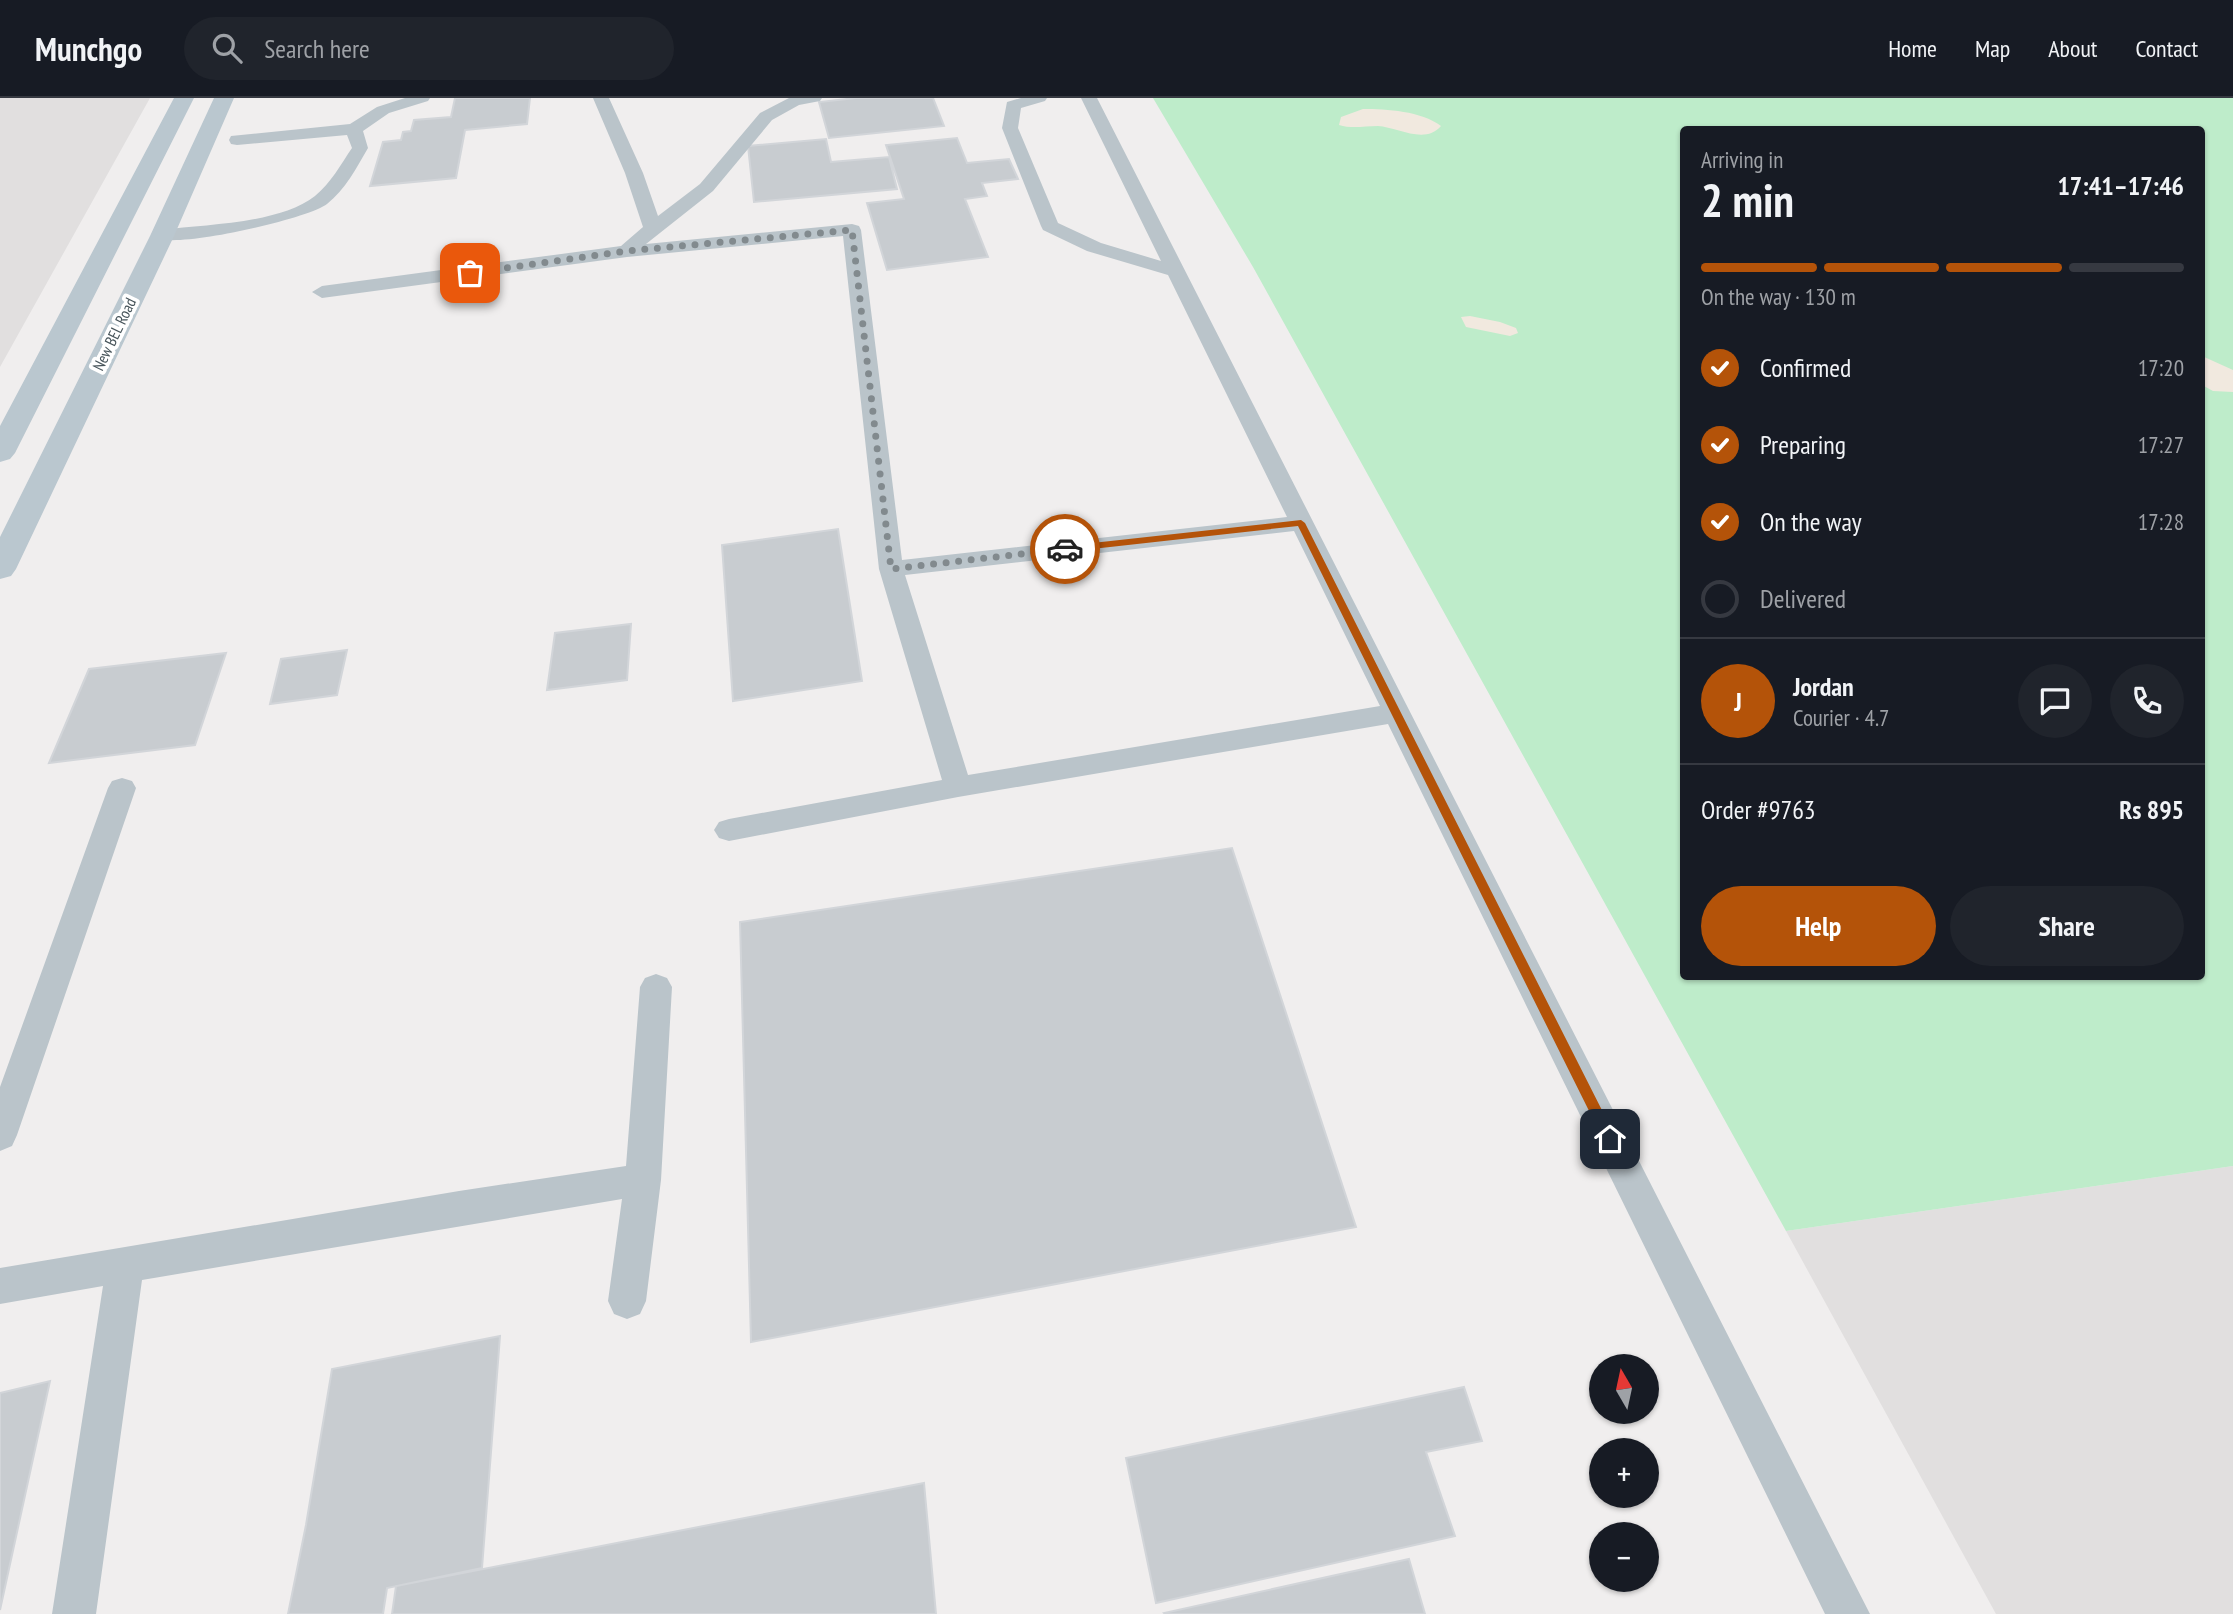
<!DOCTYPE html>
<meta charset="utf-8">
<style>
:root{--surface:#171b24;--page:#20242c;--text:#f1f3f6;--muted:#9ea1a6;--line:#363941;--accent:#b45309}
body{margin:0;font-family:"PT Sans Narrow",sans-serif;background:var(--page);color:var(--text);height:100vh;display:flex;flex-direction:column;font-size:26px;white-space:nowrap}
*{box-sizing:border-box;margin:0}
p{font-size:23px;color:var(--muted)}
.icon{flex:none;width:38px;height:38px;fill:none;stroke:currentColor;stroke-width:2;stroke-linecap:round;stroke-linejoin:round}
.map{position:relative;flex:1;overflow:hidden}
.drawer{position:absolute;left:1680px;top:28px;width:525px;height:854px;display:flex;flex-direction:column;background:var(--surface);border-radius:7px;box-shadow:0 2px 5px #0004}
.drawer>*{flex:none}
.needle{width:46px;rotate:351deg}
.buttons{position:absolute;left:1589px;top:1256px;display:grid;gap:14px}
.buttons a{display:grid;place-items:center;width:70px;height:70px;border-radius:50%;background:var(--surface);box-shadow:0 2px 5px #0004;font-size:35px}
.pin{position:absolute;display:grid;place-items:center;width:60px;height:60px;color:#fff;margin:-30px;border-radius:14px;box-shadow:0 4px 10px #0006}
.courier{position:absolute;display:grid;place-items:center;width:70px;height:70px;margin:-35px;border:5px solid #b45309;border-radius:50%;background:#fff;color:#222;box-shadow:0 2px 9px #0007}
.summary em{font-style:normal;font-weight:700}
.summary div{display:flex;flex-direction:column-reverse}
.summary{display:flex;align-items:center;justify-content:space-between;height:119px;padding:0 21px}
h1{font-size:46px;font-weight:700;line-height:52px}
.bar{display:grid;grid-template-columns:repeat(4,1fr);gap:10px 7px;align-content:center;height:84px;padding:0 21px}
.bar i{height:9px;border-radius:5px;background:var(--line)}
.bar .active{background:var(--accent)}
.bar p{grid-column:span 4}
.line{display:flex;align-items:center;gap:18px;padding:0 21px;border-top:2px solid var(--line)}
.line div{flex:1}
.round{display:grid;place-items:center;flex:none;width:74px;height:74px;border-radius:37px;background:var(--page)}
ol{padding:0 21px;list-style:none}
li{display:flex;align-items:center;gap:21px;height:77px}
li p{margin-inline-start:auto}
li .icon{padding:7px;border-radius:50%;background:var(--accent);color:#fff;stroke-width:4}
li:last-child{color:var(--muted)}
li i{width:38px;height:38px;border:4px solid var(--line);border-radius:50%}
.primary-button{display:flex;gap:14px;margin-top:auto;padding:14px 21px}
.primary-button a{flex:1;height:80px;border-radius:42px;background:var(--accent);color:#fff;font-size:28px;font-weight:700;line-height:80px;text-align:center}
.primary-button a+a{background:var(--page);color:var(--text)}
header{display:flex;align-items:center;gap:42px;box-sizing:border-box;height:98px;padding:0 35px;background:var(--surface);border-bottom:2px solid var(--line)}
header strong{font-size:33px}
nav{display:flex;gap:38px;margin-inline-start:auto;font-size:24px}
.search{width:490px;height:63px;background:var(--page);display:flex;align-items:center;gap:18px;box-sizing:border-box;padding:0 24px;border-radius:38px;color:var(--muted);font-size:26px}
.map>svg:first-child{display:block}
.education{fill:#e1dfdf}
.green{fill:#beecca;fill-rule:evenodd}
.sand{fill:#f1e9df}
.building{fill:#c8ccd0;stroke:#d2d5d9;stroke-width:2}
.lines{fill:none;stroke-linecap:round;stroke-linejoin:round}
.lane{fill:#bac4ca;fill-rule:evenodd}
.secondary{fill:#bac7cf;fill-rule:evenodd}
.route{fill:#b45309}
.done{stroke:#828a8e;stroke-width:7;stroke-dasharray:0 12.6}
.labels{text-anchor:middle;dominant-baseline:central;stroke-width:7;stroke-linejoin:round;paint-order:stroke}
.far-street-label{font-size:16px;fill:#47545a;stroke:#fff}
</style>
<header>
<strong>Munchgo</strong>
<div class="search"><svg class="icon" aria-label="search" viewBox="0 0 24 24"><circle cx="10" cy="10" r="6"/><path d="M15 15l6 6"/></svg>Search here</div>
<nav><a>Home</a><a>Map</a><a>About</a><a>Contact</a></nav>
</header>
<div class="map">
<svg width="2233" height="1516" viewBox="0 0 2233 1516">
<rect width="100%" height="100%" fill="#f0eeee"/>
<path class="education" d="M0,0H150L0,269Z
M2233,1068V1516H1996L1786,1133Z"/>
<path class="green" d="M1153,0H2233V1068L1786,1133L1253,169ZM1684,32H2202V878H1684Z"/>
<path class="sand" d="M1363,11C1387,11 1421,13 1441,28C1425,47 1397,29 1378,28C1364,28 1352,31 1339,27L1341,19Z
M1470,218L1500,224L1516,230L1518,235L1510,238L1466,229L1461,219Z
M2202,258L2233,272V294L2213,293L2202,287Z"/>
<path class="building" d="M455,0H530L527,26L465,32L456,80L370,88L383,44L401,42L403,34L411,33L414,22L451,19Z
M856,0H933L944,28L829,40L819,4Z
M957,40L967,65L1009,61L1018,81L982,85L987,98L965,101L988,159L887,172L867,105L904,101L886,47Z
M826,41L831,64L889,59L897,91L754,104L748,48Z
M838,431L862,583L733,603L722,447Z
M631,526L627,582L547,592L555,535Z
M347,552L337,597L270,606L281,561Z
M226,555L195,647L49,665L89,571Z
M1232,750L1356,1129L751,1244L740,824Z
M500,1238L482,1470L387,1490L383,1516H288L306,1427L332,1271Z
M50,1283L0,1512V1295Z
M1464,1289L1482,1343L1426,1354L1455,1438L1156,1505L1126,1360Z
M924,1385L936,1516H392L396,1488Z
M1409,1461L1425,1516H1165L1164,1515Z"/>
<g class="lines">
<path class="lane" d="M405,0H430L428,3L389,15L363,33L368,50C357,69 345,92 327,106C308,121 166,154 153,138L162,132C206,126 279,126 315,98C331,85 341,66 352,50L347,37L237,47L231,46L229,42L231,38L350,26L377,9Z
M593,0H609L643,75L658,118L700,86L760,15L789,0H822L820,3L799,7L772,22L713,93L646,146L852,126L859,128L861,132L902,462L1287,419L1168,177L1087,153L1043,132L1041,128L1002,30L1007,4L1021,0H1047L1045,3L1021,10L1018,30L1058,125L1101,145L1161,163L1081,0H1097L1870,1516H1825L1388,626L958,699L729,743L719,740L714,732L719,724L729,721L942,682L879,471L843,138L627,159L322,200L312,194L322,188L621,148L643,129L625,75ZM1294,433L1380,608L968,677L905,477Z
M122,680L132,683L136,690L17,1037L12,1048L0,1053V989L108,690L112,683Z
M656,876L667,880L672,889L661,1082L646,1203L640,1216L627,1221L614,1216L608,1203L622,1101L142,1182L96,1516H52L103,1188L0,1206V1170L459,1093L626,1068L640,889L645,880Z"/>
<path class="secondary" d="M174,0H194L15,355L10,361L0,364V328Z
M214,0H234L174,138L16,471L11,478L0,481V439L150,138Z"/>
</g>
<path class="route" d="M1301,422L1305,425L1614,1036V1045H1605L1298,428L1065,454L1061,451L1065,448Z"/>
<g class="lines">
<path class="done" d="M470,175L627,153L852,132L891,471L1065,451"/>
</g>
<g class="labels">
<g class="far-street-label">
<text transform="translate(114 236) rotate(-64)">New BEL Road</text>
</g>
</g>
</svg>
<div class="buttons">
<a><svg class="needle" viewBox="-14 -14 28 28"><path d="M0-13l5 13h-10z" fill="#e53935"/><path d="M0 13l5-13h-10z" fill="#9ea1a6"/></svg></a>
<a>+</a>
<a>−</a>
</div>
<div class="pin" style="left:470px;top:175px;background:#ea580c"><svg class="icon" aria-label="bag" viewBox="0 0 24 24"><path d="M5 8h14l-1 12H6zM9 8a3 3 0 0 1 6 0"/></svg></div>
<div class="pin" style="left:1610px;top:1041px;background:#1f2937"><svg class="icon" aria-label="home" viewBox="0 0 24 24"><path d="M3 11l9-7 9 7M6 9v11h12V9"/></svg></div>
<div class="courier" style="left:1065px;top:451px"><svg class="icon" aria-label="car" viewBox="0 0 24 24"><path d="M5 17H2v-5l4-1 3-4h7l3 4 3 1v5h-3M9 17h6M6 11h13"/><circle cx="7" cy="17" r="2"/><circle cx="17" cy="17" r="2"/></svg></div>
<section class="drawer">
<div class="summary"><div><h1>2 min</h1><p>Arriving in</p></div><em>17:41–17:46</em></div>
<div class="bar"><i class="active"></i><i class="active"></i><i class="active"></i><i></i><p>On the way · 130 m</p></div>
<ol>
<li><svg class="icon" aria-label="check" viewBox="0 0 24 24"><path d="M5 12l5 5 9-10"/></svg>Confirmed<p>17:20</p></li>
<li><svg class="icon" aria-label="check" viewBox="0 0 24 24"><path d="M5 12l5 5 9-10"/></svg>Preparing<p>17:27</p></li>
<li><svg class="icon" aria-label="check" viewBox="0 0 24 24"><path d="M5 12l5 5 9-10"/></svg>On the way<p>17:28</p></li>
<li><i></i>Delivered</li>
</ol>
<div class="line" style="height:126px"><b class="round" style="background:var(--accent);color:#fff">J</b><div><b>Jordan</b><p>Courier · 4.7</p></div><a class="round"><svg class="icon" aria-label="chat" viewBox="0 0 24 24"><path d="M4 5h16v11H9l-5 4z"/></svg></a><a class="round"><svg class="icon" aria-label="phone" viewBox="0 0 24 24"><path d="M5 4h4l2 5-3 2q2 4 5 5l2-3 5 2v4C11 20 4 13 5 4z"/></svg></a></div>
<div class="line" style="height:91px"><div>Order #9763</div><b>Rs 895</b></div>
<div class="primary-button"><a>Help</a><a>Share</a></div>
</section>
</div>
